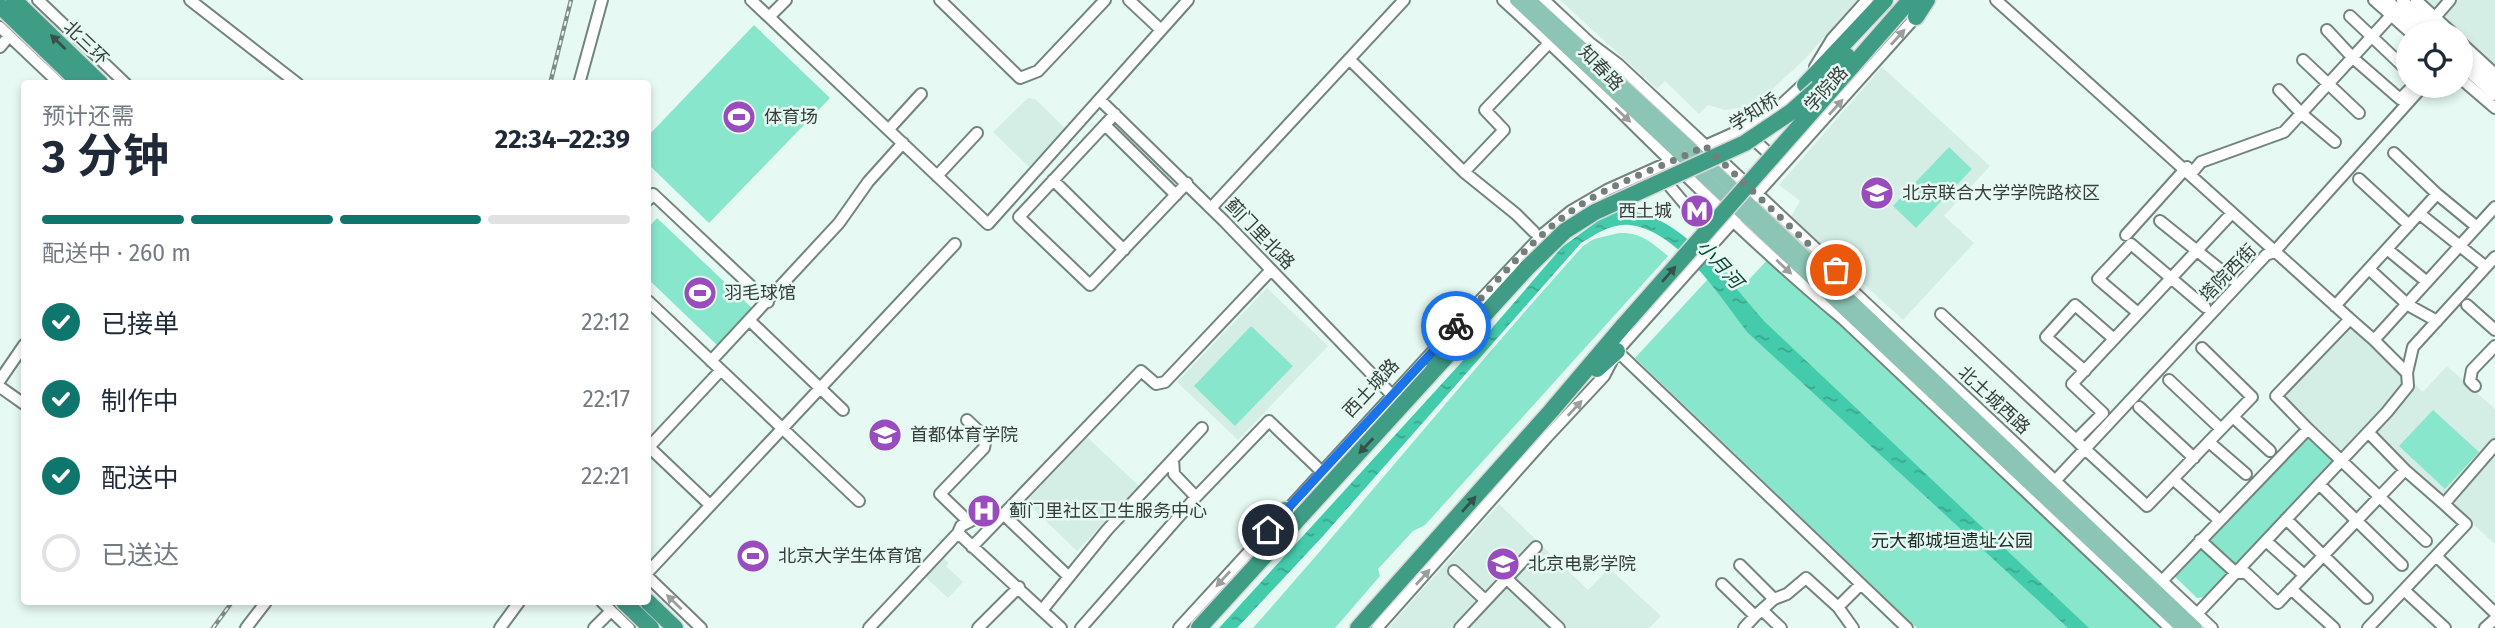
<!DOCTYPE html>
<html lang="zh">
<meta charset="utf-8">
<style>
:root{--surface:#fff;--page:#f2f2f3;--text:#1f2937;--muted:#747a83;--line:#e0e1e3;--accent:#0f766e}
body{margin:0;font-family:"Fira Sans","Noto Sans SC",sans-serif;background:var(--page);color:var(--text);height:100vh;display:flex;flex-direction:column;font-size:26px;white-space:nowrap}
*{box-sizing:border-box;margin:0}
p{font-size:23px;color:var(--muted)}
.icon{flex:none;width:38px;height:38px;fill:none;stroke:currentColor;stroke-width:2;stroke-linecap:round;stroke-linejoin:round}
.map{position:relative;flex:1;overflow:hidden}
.sheet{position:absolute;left:21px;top:80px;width:630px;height:525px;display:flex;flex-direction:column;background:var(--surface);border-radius:7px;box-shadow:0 4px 10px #0003}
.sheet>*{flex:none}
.tools{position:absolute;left:2396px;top:21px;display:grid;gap:14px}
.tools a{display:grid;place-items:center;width:77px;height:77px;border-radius:50%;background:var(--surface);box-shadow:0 4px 10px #0003;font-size:35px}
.pin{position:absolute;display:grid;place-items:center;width:60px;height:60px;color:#fff;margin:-30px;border:4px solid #fff;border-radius:50%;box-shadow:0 2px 7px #0007}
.courier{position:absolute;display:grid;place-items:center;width:70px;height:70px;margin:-35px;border:5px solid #1a73e8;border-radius:50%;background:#fff;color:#222;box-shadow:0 2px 9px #0007}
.head em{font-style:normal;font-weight:700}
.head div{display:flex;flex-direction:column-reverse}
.head{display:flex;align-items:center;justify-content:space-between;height:119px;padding:0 21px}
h1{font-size:46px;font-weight:700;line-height:52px}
.bar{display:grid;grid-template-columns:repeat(4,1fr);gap:10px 7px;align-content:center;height:84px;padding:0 21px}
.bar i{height:9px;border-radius:5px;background:var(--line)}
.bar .on{background:var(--accent)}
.bar p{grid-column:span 4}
ol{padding:0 21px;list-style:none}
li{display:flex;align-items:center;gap:21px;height:77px}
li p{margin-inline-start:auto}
li .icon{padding:7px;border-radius:50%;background:var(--accent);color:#fff;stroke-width:4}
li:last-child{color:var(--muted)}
li i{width:38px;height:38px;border:4px solid var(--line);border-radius:50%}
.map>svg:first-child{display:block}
.built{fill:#d4eee6}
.park{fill:#88e6cc}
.water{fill:url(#water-ripples)}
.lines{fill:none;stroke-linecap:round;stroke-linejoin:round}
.minor-casing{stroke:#73837e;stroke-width:14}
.major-casing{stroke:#d7d8d8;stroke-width:16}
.highway-casing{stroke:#d7d8d8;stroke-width:19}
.minor{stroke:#fff;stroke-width:10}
.major{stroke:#8cc4b6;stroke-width:12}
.highway{stroke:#3f9d86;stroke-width:16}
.rail-casing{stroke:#808b87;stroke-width:4.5}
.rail{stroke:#e7f9f3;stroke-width:2;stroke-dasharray:5;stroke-linecap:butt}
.highway-bridge-casing{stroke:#d7d8d8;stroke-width:19;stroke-linecap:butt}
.highway-bridge{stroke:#3f9d86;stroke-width:16}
.oneway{fill:#9a9e9d}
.oneway2{fill:#38504a}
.done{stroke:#747f7b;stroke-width:7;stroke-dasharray:0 12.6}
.route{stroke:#1a73e8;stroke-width:9}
.labels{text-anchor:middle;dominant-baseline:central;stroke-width:5;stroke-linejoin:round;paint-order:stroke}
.street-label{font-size:18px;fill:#363d3b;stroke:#e7f9f3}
.poi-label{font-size:18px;fill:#363d3b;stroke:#e7f9f3;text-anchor:start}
.park-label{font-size:18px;fill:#182f28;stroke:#e7f9f3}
.water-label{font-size:19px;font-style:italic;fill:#084438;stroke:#e7f9f3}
</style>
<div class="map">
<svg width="2495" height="628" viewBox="0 0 2495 628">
<defs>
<pattern id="water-ripples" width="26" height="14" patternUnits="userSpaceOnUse" patternTransform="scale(1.75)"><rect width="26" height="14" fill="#44cbab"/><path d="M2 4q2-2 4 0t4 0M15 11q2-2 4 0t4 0" fill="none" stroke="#3aa68c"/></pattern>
</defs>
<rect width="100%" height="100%" fill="#e7f9f3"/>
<path class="built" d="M1560,0H1857L1805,59L1769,92L1745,107L1725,110L1708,105L1699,114L1665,81L1657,89Z
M2421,0H2495V67L2460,33Z
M1882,67L1990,166L1944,216L1974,243L1903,320L1791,217L1800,201L1779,185Z
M1028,98L1035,99L1066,129L1029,167L993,132Z
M1267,288L1328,346L1238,440L1177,382Z
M2349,324L2408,379L2338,454L2279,399Z
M2447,366L2495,409V544L2372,433L2416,385L2423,392Z
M1087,437L1139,486L1077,551L1026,502Z
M1499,504L1588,590L1609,568L1661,616L1649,628H1388Z
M941,556L949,563L946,566L963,582L948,598L923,575Z"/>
<path class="park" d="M754,25L830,98L709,223L648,164V136Z
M1949,147L1972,169L1916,228L1893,206Z
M657,218L752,308L717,345L648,279V228Z
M1619,233C1641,232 1652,243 1668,256L1425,525L1413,531L1378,569L1380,576L1335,628H1253C1365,502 1470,371 1583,246L1594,239Z
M1771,256L2170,628H1917L1635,358L1720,266L1742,287Z
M1251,326L1293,366L1235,426L1194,386Z
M2433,410L2479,452L2445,489L2399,446Z
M2302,428L2339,463L2212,596L2197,598L2168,570Z"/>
<path class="water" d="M1625,210C1634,212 1644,213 1652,217C1696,235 1734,287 1765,322L2089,628H2068L1747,332C1720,296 1678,231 1630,225C1612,223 1596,234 1581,243L1323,536L1237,628H1219L1480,342L1562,247L1609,213Z"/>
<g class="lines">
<defs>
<path id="minor" d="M38,0L126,84
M190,0L298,84
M751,0L988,224L1188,0
M940,0L1020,78L1038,71L1105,0
M1129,0L1161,30
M1503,0C1618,104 1723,220 1843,319L2170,628
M1544,0L1590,43L1618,64L1828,260L1854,292L2212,628
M1996,0L2350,319
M2374,0L2411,33
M2387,0L2425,33
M2402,0L2439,33
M2416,0L2452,33
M2350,16L2408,71
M769,17L786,0
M2431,22L2450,0
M0,27L60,84
M2327,30L2353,58L2400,99L2413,86
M2460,42L2495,74
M0,47L9,36
M2460,53L2495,83
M1349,59L1464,172
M2303,60L2359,113
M2460,64L2495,95
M1815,67L1832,39L1867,0
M2460,78L2495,108
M579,84L602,0
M2279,90L2302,114L2335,142
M1100,100L1224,221L1391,394
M1115,114L1019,217L1090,285L1187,183
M1105,125L1176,195
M889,129L921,94
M1750,136L1777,161
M2394,153L2437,194
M2190,175L2201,162L2284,132L2397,9
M937,176L977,133
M1662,177L1710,234
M2359,179L2409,225
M1053,180L1124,250
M1753,198L1920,12
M648,200L653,194L768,302
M1211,208L1404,0
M2420,214L2486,267
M2160,221L2232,279
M1534,232L1516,214L1464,172L1504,130L1485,110L1550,42
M2126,235L2187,167
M2387,249L2427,282
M2369,269L2408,305L2437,321
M648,301L859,501
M2467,305L2495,330
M2335,306L2437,194L2477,227
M2138,313L2098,279L2131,244L2205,307
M1941,314L2076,440
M750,321L843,410
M1458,324L1543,234L1571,211L1607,190L1743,129L1781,105L1807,81
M1617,351L1907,628
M711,361L839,223L868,182L903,143
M2085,371L2046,337L2075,305L2114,339
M2407,373L2413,347L2495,257
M0,380L24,345
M2169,380L2221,429
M2475,386L2470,381L2472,370L2495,346
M0,387L24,404
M2139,407L2194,458
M2233,417L2270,451
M967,420L986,438L984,448L940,494L969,522
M2308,429L2276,396L2350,319L2374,340
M2368,432L2405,470
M2209,442L2246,474
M1173,459L1174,474L1196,497
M2173,479L2252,397L2202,348
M2055,481L2266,255L2274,252L2423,86
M2319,484L2402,565
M710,505L649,447L721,370
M1003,514L1069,577
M2286,519L2367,598
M2219,520L2173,479L2147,506L2085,449L2076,440L2103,413L2072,384L2232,213
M958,533L1061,628
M2200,540L2236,573H2246L2278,603L2405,470L2444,504
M2266,541L2304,575
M972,547L1141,371L1156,384L1165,382L1271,270
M2436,556L2495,613
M1740,565L1774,599L1755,616
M1454,571L1485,600
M648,572L955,244
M648,577L701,628
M1506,578L1559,628
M2162,581L2308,429L2426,541
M1722,584L1755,616L1744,628
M2291,589L2334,628
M2404,590L2445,628
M1774,599L1787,594L1806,578L1838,607L1853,628
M602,602L629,628
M1838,607L1861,584
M1043,609L1107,530L1202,428
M1762,610L1781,628
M2197,614L2387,412L2408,386L2407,373L2374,340L2495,207
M246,628L266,602
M500,628L519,602
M594,628L611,611
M869,628L958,533L961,526L980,516L992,526
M978,628L1019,587
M1081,628L1196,497L1269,421L1321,471
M1179,628L1435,349
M1377,628L1547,437L1604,376L1617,351L1738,216
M1460,628L1536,547
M2368,628L2466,524L2444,504L2495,445
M2485,628L2495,619"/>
<path id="major" d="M1516,0L2182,628
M1530,0L1694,151L2196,628"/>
<path id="highway" d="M1916,17L1927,0
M1805,85L1885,0
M1818,88L1847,56
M1826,96L1910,0
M1433,361L1462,320
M1597,369L1617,351
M1273,540L1285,510
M624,602L651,628
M648,602L675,628
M1199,628L1527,268
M1358,628L1551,411L1624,325"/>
</defs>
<use href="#minor" class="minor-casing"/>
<use href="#major" class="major-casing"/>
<use href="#highway" class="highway-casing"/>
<use href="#minor" class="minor"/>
<use href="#major" class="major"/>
<use href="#highway" class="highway"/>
<defs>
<path id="rail" d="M550,84L571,0
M213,628L232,602"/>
</defs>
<use href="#rail" class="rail-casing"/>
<use href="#rail" class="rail"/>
<defs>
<path id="highway-bridge" d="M14,0L101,84
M0,6L81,84
M1527,268L1565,231L1595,212L1745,143L1791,112L1818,88
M1624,325L1826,96"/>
</defs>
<use href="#highway-bridge" class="highway-bridge-casing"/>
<use href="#highway-bridge" class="highway-bridge"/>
</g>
<defs><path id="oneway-solid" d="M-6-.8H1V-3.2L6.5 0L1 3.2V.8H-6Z" transform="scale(1.75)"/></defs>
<g class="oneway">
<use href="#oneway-solid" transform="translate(1898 37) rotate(-48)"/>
<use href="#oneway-solid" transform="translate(1836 107) rotate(-48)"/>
<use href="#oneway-solid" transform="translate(1623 115) rotate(43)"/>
<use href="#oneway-solid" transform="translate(1784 267) rotate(43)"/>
<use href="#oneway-solid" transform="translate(1575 408) rotate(-47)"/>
<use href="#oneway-solid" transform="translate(1423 577) rotate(-48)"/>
<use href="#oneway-solid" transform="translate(1223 579) rotate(132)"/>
<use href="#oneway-solid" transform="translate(674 602) rotate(-136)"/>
</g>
<g class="oneway2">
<use href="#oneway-solid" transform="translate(58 42) rotate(-136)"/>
<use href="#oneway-solid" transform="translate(1669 274) rotate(-49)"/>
<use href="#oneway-solid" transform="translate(1366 446) rotate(133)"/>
<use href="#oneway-solid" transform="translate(1469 504) rotate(-48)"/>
</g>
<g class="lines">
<path class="done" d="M1456,326C1492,287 1527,243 1570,212C1610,183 1661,168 1705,146L1836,270"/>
<path class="route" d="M1268,530L1456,326"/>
</g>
<defs>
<symbol id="stadium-disc" viewBox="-11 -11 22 22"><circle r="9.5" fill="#994cbd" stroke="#e7f9f3"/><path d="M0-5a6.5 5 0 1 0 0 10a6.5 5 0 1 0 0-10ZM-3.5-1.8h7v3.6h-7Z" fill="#fff"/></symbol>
<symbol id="university-disc" viewBox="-11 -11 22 22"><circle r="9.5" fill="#994cbd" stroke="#e7f9f3"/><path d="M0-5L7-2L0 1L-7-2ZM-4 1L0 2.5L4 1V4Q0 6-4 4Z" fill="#fff"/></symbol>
<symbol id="metro-disc" viewBox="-11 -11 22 22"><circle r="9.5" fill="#994cbd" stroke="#e7f9f3"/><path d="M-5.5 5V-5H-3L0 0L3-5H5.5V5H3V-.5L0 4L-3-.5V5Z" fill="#fff"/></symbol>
<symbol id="hospital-disc" viewBox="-11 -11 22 22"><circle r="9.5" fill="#994cbd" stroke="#e7f9f3"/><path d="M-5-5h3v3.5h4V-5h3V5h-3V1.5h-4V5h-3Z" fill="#fff"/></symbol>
</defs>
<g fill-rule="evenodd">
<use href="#stadium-disc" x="720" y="98" width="38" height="38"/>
<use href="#university-disc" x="1858" y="174" width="38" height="38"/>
<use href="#metro-disc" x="1678" y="192" width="38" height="38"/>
<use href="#stadium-disc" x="681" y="274" width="38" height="38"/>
<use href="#university-disc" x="866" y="416" width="38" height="38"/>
<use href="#hospital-disc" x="965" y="492" width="38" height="38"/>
<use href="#stadium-disc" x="734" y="537" width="38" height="38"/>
<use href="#university-disc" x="1484" y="545" width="38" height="38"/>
</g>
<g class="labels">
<g class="street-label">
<text transform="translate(86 43) rotate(44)">北三环</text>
<text transform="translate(1601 68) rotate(46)">知春路</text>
<text transform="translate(1826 89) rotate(-48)">学院路</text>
<text transform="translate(1754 112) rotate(-32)">学知桥</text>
<text transform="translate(1260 234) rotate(46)">蓟门里北路</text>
<text transform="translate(2228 273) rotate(-46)">塔院西街</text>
<text transform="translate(1371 388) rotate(-47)">西土城路</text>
<text transform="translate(1994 400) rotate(43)">北土城西路</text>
</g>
<g class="poi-label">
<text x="764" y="117">体育场</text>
<text x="1902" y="193">北京联合大学学院路校区</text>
<text x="1672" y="211" text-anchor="end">西土城</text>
<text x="724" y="293">羽毛球馆</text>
<text x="910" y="435">首都体育学院</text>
<text x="1009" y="511">蓟门里社区卫生服务中心</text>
<text x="778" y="556">北京大学生体育馆</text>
<text x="1528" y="564">北京电影学院</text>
</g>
<g class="park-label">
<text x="1952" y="541">元大都城垣遗址公园</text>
</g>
<g class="water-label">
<text transform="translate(1720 264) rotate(48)">小月河</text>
</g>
</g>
</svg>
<div class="tools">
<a><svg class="icon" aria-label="locate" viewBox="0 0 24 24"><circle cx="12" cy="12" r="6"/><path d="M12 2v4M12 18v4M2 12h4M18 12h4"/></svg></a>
</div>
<div class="pin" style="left:1836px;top:270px;background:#ea580c"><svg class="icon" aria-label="bag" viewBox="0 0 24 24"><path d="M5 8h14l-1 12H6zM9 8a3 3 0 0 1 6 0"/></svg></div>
<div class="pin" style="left:1268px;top:530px;background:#1f2937"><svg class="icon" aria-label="home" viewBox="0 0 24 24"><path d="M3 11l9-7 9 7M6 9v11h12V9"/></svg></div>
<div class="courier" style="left:1456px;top:326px"><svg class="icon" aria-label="bike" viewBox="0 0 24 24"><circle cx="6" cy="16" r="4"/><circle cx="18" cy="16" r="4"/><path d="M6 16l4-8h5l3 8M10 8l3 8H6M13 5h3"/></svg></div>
<section class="sheet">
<div class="head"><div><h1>3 分钟</h1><p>预计还需</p></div><em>22:34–22:39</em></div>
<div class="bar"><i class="on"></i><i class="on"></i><i class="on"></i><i></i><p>配送中 · 260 m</p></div>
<ol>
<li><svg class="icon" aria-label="check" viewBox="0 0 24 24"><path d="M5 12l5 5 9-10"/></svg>已接单<p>22:12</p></li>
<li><svg class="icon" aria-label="check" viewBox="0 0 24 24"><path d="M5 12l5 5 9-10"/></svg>制作中<p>22:17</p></li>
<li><svg class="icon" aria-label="check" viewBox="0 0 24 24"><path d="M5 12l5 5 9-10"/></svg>配送中<p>22:21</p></li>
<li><i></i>已送达</li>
</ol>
</section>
</div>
